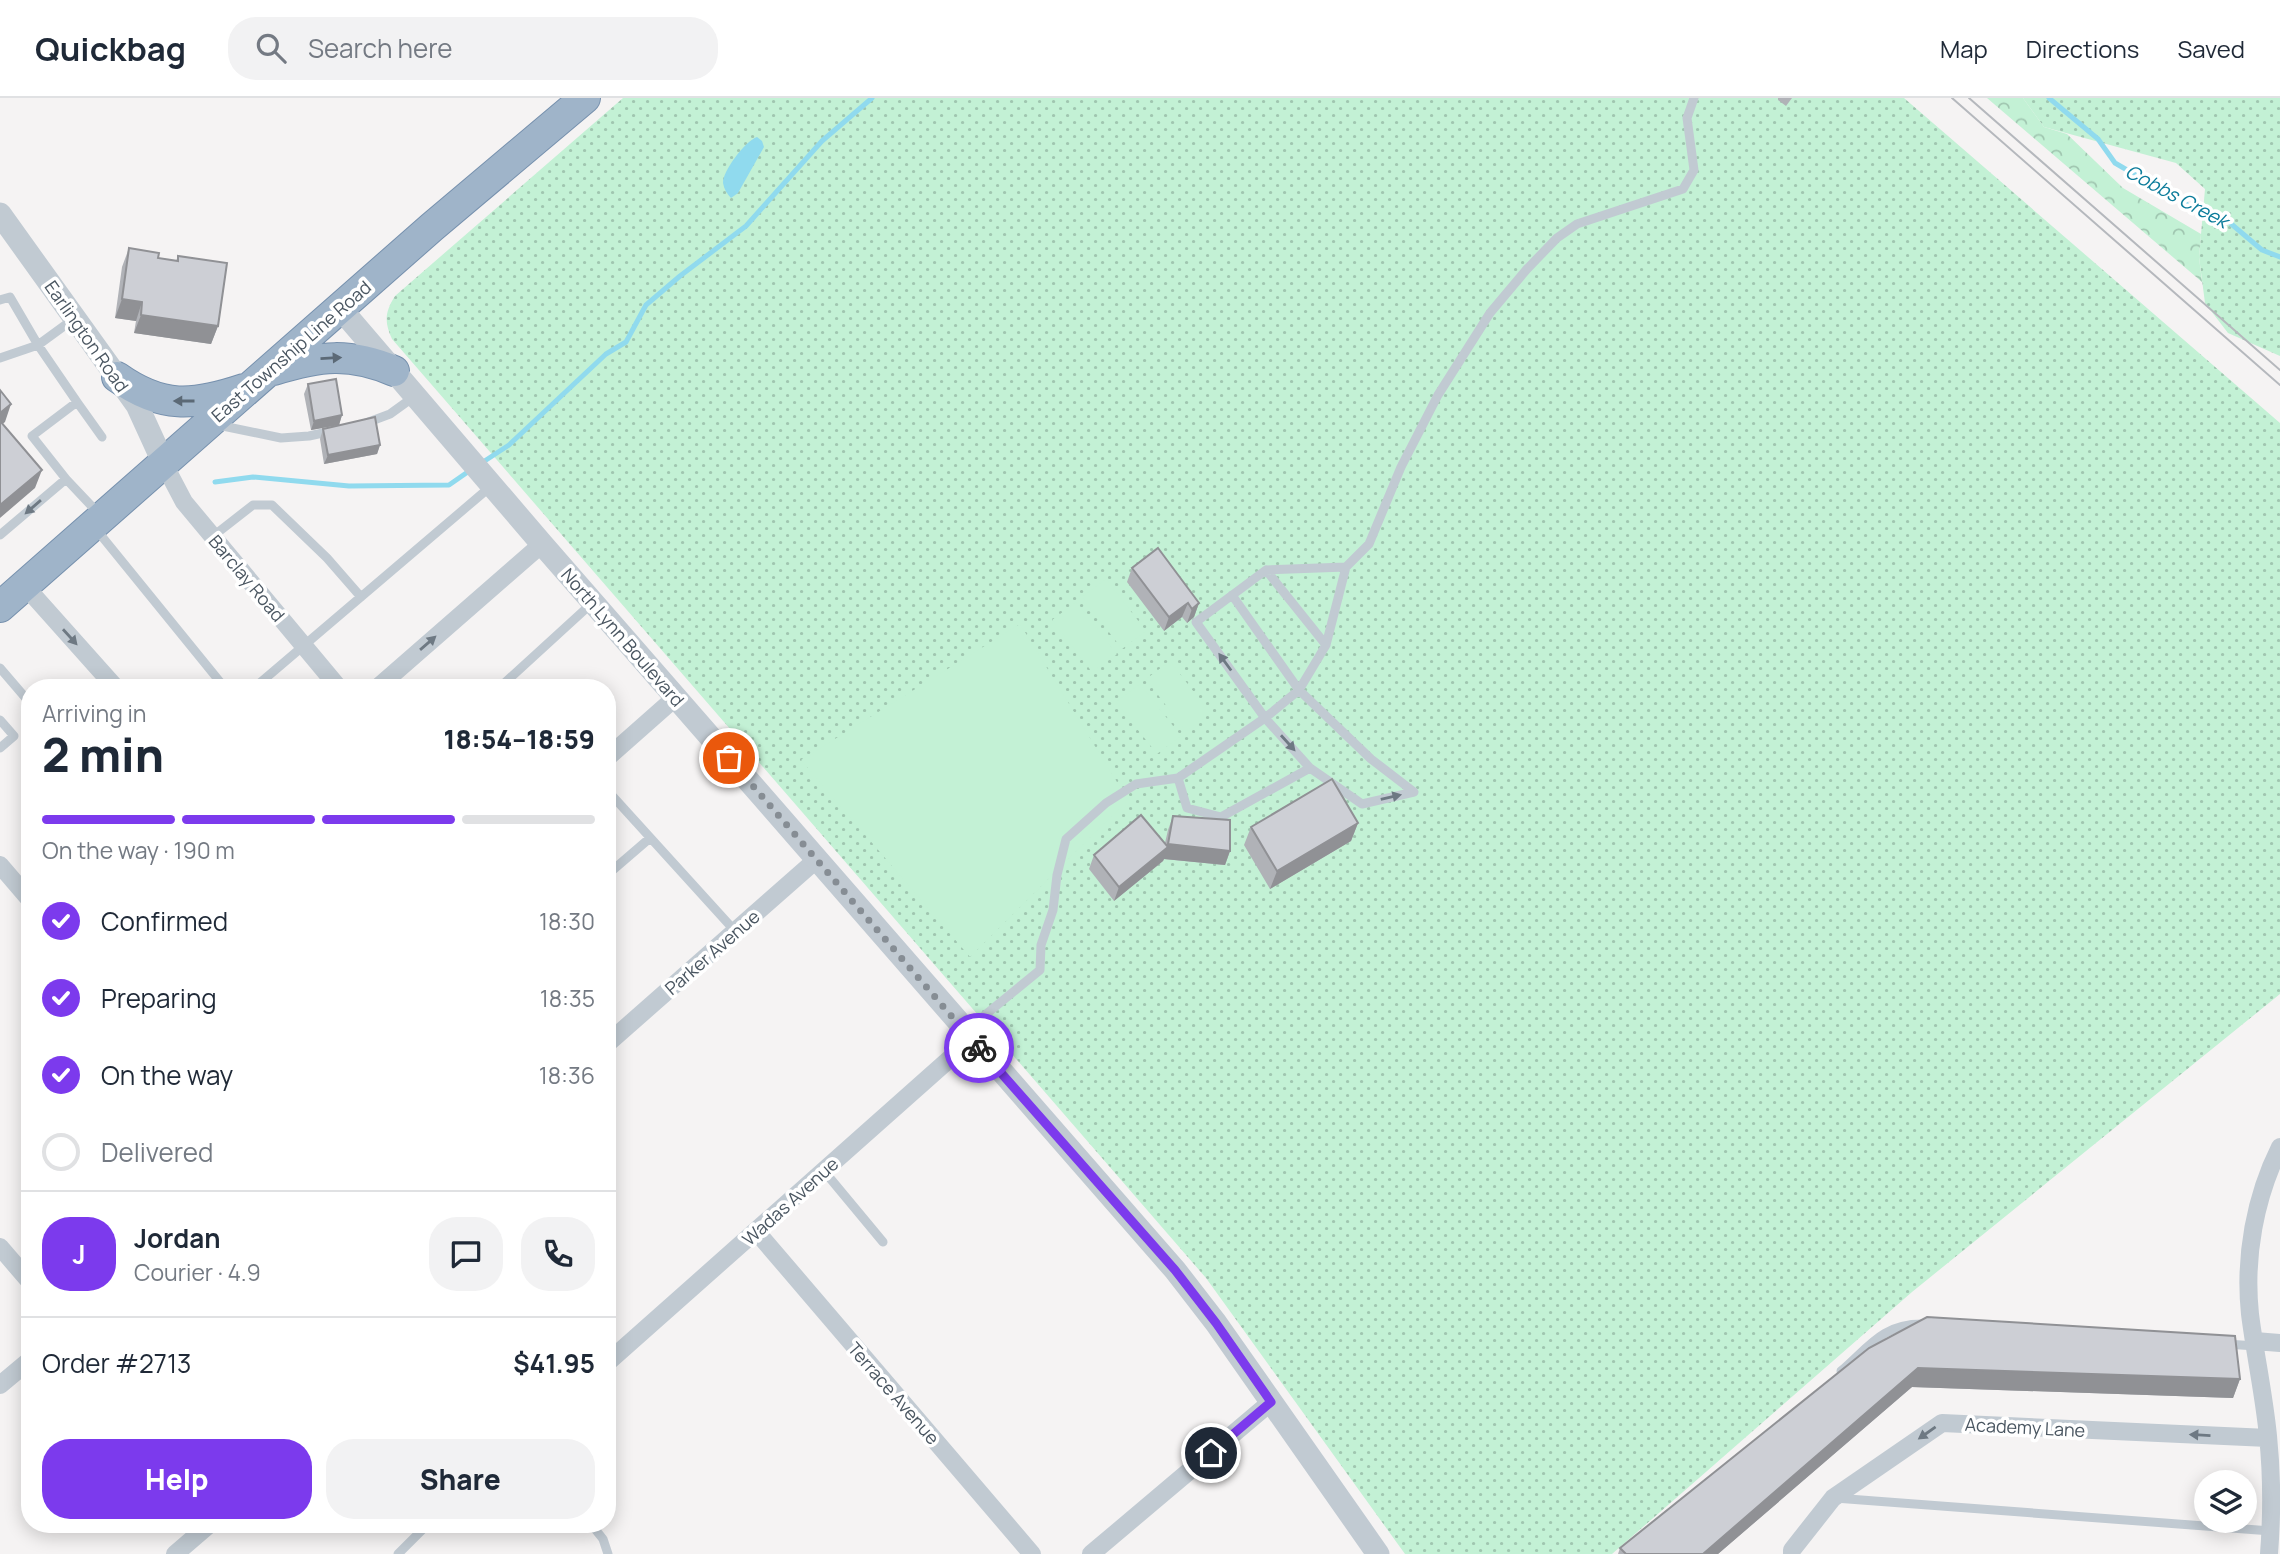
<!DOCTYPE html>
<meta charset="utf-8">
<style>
:root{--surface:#fff;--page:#f2f2f3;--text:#1f2937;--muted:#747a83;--line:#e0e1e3;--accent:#7c3aed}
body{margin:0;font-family:Manrope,sans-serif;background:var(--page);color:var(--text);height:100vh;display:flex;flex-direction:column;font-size:26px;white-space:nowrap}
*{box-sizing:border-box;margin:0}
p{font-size:23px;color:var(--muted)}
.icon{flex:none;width:38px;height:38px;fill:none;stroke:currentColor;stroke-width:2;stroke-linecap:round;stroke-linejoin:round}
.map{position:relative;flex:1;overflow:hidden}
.side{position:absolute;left:21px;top:581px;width:595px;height:854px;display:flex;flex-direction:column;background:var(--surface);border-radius:28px;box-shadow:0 4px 18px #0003}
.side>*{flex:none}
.controls{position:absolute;left:2194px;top:1372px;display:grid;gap:14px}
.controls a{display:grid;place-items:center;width:63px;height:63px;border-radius:50%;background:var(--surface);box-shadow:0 4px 18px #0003;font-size:35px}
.pin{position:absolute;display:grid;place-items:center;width:60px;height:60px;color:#fff;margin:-30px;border:4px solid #fff;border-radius:50%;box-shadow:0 2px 7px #0007}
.courier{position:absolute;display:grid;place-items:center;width:70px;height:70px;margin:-35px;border:5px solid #7c3aed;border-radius:50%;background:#fff;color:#222;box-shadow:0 2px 9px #0007}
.summary em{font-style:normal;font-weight:800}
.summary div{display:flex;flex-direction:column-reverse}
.summary{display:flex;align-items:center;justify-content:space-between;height:119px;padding:0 21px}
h1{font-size:46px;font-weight:800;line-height:52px}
.bar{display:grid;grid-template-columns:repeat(4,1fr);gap:10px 7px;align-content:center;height:84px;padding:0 21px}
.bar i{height:9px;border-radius:5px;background:var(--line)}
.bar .on{background:var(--accent)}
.bar p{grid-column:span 4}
.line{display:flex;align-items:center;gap:18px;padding:0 21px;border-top:2px solid var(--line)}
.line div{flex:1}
.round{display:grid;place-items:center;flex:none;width:74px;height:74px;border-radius:28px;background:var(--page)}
ol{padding:0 21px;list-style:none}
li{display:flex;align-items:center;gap:21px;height:77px}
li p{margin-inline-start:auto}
li .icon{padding:7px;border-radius:50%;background:var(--accent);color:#fff;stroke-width:4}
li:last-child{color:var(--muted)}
li i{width:38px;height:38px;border:4px solid var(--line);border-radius:50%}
.primary-button{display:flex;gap:14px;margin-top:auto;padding:14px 21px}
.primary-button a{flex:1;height:80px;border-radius:28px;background:var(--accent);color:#fff;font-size:28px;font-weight:800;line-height:80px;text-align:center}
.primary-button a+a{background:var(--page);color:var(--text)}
header{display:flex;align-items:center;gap:42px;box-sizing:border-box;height:98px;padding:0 35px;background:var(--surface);border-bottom:2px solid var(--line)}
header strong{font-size:33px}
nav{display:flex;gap:38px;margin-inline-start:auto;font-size:24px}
.search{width:490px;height:63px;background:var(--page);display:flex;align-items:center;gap:18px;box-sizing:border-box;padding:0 24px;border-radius:28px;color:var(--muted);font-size:26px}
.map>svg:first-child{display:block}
.grass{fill:url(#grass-dots)}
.forest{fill:url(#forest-crowns)}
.garden{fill:#c3f1d5}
.water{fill:#90daee}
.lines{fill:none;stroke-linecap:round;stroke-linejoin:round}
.stream{stroke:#90daee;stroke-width:5}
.trunk-casing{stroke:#7690ad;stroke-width:32}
.service{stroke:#c1cad2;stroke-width:9}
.minor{stroke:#c1cad2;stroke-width:18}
.tertiary{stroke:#c1cad2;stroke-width:23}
.trunk{stroke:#9fb4c9;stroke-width:30}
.tram{stroke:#b5b8bd;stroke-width:2}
.wall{fill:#b0b2b7}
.shaded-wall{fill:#909195}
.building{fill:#cdcfd5;stroke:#909195;stroke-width:2}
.oneway{fill:#5b6976}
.oneway2{fill:#6e7983}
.done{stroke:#868d94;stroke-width:7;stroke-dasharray:0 12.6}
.route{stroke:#7c3aed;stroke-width:9}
.labels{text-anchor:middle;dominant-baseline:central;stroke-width:7;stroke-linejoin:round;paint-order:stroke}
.street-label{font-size:18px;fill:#4a5661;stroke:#fff}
.water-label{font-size:19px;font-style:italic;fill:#0c7c9b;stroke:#fff}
</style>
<header>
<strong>Quickbag</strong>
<div class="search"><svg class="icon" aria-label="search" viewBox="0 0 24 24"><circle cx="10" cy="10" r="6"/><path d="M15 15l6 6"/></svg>Search here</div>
<nav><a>Map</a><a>Directions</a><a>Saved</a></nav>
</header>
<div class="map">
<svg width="2280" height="1456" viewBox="0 0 2280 1456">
<defs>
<pattern id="grass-dots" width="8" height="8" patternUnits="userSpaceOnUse" patternTransform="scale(1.75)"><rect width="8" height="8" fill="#c3f1d5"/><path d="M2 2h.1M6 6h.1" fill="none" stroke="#a0c6b0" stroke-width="1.8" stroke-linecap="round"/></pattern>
<pattern id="forest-crowns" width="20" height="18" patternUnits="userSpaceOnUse" patternTransform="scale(1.75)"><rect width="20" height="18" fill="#c3f1d5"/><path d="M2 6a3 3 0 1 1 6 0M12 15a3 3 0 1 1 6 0" fill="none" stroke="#a0c6b0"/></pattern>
</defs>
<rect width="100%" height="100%" fill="#f5f3f3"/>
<path class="grass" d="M623,0H1904L2280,325V896L1912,1194L1612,1456H1405L1206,1180L392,241C384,224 385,214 395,198Z
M2023,0H2280V258L2228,235L2205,205L2199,159L2205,91L2176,65L2044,29Z"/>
<path class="forest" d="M1987,0H2023L2044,29L2067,36L2123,90L2201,136L2199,159L2202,184Z"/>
<path class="garden" d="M1106,481L1146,533L1122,551L1082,499Z
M1076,504L1117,556L1092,574L1052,522Z
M1020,526L1128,702L970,859L801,662Z
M1170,563L1210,615L1186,634L1146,581Z
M1140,586L1181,638L1157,656L1116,604Z"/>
<path class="water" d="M757,39L762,43L764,49L738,95L731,100C727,96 724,91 723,85C722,74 745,43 757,39Z"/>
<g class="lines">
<path class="stream" d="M2049,0L2098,41L2115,65L2203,116L2223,119L2262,152L2280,159
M480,366L509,347L606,256L626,244L646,207L680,178L746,128L822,43L872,0
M215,384L253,379L349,388L449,387L472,371"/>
<defs>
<path id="trunk" d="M274,272C320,258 349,254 394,273
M117,279C162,311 193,308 244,291
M0,509L432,129L585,0"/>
</defs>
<use href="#trunk" class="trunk-casing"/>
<path class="service" d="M0,202L10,199L38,247L77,304
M0,260L38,247L75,220
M366,325L390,316L415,298
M218,327L281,340L309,338L332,333
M100,417L66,381L32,338L77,304L102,339
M95,430L225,590
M0,437L66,381
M212,439L253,407H272L327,460L361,499
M1346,469L1369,446L1401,369L1438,297L1490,215L1527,171L1557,140L1577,126L1683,91L1694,72L1687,20L1694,0
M1266,472L1346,469L1326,547
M0,570L30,605
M254,590L490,389
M499,590L591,506
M0,622L14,638L0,650
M1178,680L1187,710L1221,719L1310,670
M607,692L735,833
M607,777L650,740
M968,931L1040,872L1041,847L1053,812L1057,777L1066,741L1106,705L1136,686L1178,680L1265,620L1299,592L1326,547L1266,472L1196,524L1265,620L1310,670L1362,706L1414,694L1371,661L1299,592L1232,497
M824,1073L883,1144
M2226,1246L2256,1248
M1841,1273C1869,1249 1882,1226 1922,1226
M1835,1400L2271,1433
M591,1426L603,1441L608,1456
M398,1456L428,1426"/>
<path class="minor" d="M164,366L184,404L339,590
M25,488L116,590
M377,590L542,446
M607,660L676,599
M0,767L30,802
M607,946L816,762
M756,1133L1032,1456
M0,1149L30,1184
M2255,1243L2280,1245
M607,1265L972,941
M0,1287L30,1262
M175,1456L210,1426
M1091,1456L1271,1304
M1792,1456V1452L1833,1400L1942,1325L2268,1340
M2269,1456C2272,1417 2272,1377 2268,1338C2264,1297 2255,1256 2250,1216C2244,1159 2255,1099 2280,1049"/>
<path class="tertiary" d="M0,116L137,307L164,366
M340,210L542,446L1175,1172L1216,1225L1378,1456"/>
<use href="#trunk" class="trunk"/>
<path class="tram" d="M1952,0L2280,287
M1969,0L2280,272"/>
</g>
<path class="wall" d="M1778,0H1792L1786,8L1778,2Z
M129,150L158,160L176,163L178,158L218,228L211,246L134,235L136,223L115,220L122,169Z
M308,286L342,317L339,327L311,332L304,296Z
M323,331L380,347L377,356L324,366L320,341Z
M1132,470L1199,505L1194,519L1187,525L1182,519L1164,533L1127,484Z
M1173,718L1230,753L1225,767L1164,761L1163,763L1114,803L1089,771L1094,757L1165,745L1168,732Z
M1358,725L1351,743L1270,791L1244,747L1251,729Z
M1869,1250L2240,1281L2233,1300L1912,1289L1718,1456H1618L1620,1450Z"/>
<path class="shaded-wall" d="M122,201L142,204L136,223L115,220Z
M141,217L218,228L211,246L134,235Z
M11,306L5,324L0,328V315Z
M342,317L339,327L311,332L314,323Z
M380,347L377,356L324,366L328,357Z
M42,372L35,390L0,420V407Z
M1188,505L1182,519L1164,533L1169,519Z
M1199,505L1194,519L1187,525L1192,511Z
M1358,725L1351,743L1270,791L1277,773Z
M1168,746L1230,753L1225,767L1164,761L1163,763L1114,803L1119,789L1166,750Z
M1918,1270L2240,1281L2233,1300L1912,1289L1718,1456H1703Z"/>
<path class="building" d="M129,150L159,155L158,160L178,163V158L227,165L218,228L141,217L142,204L122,201Z
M336,281L342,317L314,323L308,286Z
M0,292L11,306L0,315Z
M375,319L380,347L328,357L323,331Z
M0,323L42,372L0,407Z
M1158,450L1199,505L1192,511L1188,505L1169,519L1132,470Z
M1332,681L1358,725L1277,773L1251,729Z
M1141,717L1168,749L1119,789L1094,757Z
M1173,718L1230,722V753L1168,746Z
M1927,1219L2235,1238L2240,1281L1918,1270L1703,1456H1626L1620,1450L1869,1250Z"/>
<defs><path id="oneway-solid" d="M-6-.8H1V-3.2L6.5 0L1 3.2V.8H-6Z" transform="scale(1.75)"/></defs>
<g class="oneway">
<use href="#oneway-solid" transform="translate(331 260) rotate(-3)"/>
<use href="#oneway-solid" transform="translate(184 303) rotate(180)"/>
</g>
<g class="oneway2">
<use href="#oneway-solid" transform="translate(33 409) rotate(139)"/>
<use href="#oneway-solid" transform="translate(70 539) rotate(48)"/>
<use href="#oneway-solid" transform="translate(428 545) rotate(-41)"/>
<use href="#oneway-solid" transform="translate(1225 564) rotate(-126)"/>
<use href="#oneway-solid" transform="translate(1288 645) rotate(48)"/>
<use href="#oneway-solid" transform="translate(1391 699) rotate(-13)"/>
<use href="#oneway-solid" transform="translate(1927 1335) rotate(145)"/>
<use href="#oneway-solid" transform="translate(2200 1337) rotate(-177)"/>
</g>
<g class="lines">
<path class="done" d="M729,660L979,950"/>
<path class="route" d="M979,950L1175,1172L1216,1225L1271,1304L1211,1355"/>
</g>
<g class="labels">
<g class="street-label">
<text transform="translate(87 238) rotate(55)">Earlington Road</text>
<text transform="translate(291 253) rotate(-41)">East Township Line Road</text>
<text transform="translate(247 480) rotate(50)">Barclay Road</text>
<text transform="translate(623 539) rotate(49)">North Lynn Boulevard</text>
<text transform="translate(712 854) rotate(-41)">Parker Avenue</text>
<text transform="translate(790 1103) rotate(-42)">Wadas Avenue</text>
<text transform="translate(894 1295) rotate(49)">Terrace Avenue</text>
<text transform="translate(2025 1329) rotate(3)">Academy Lane</text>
</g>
<g class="water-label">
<text transform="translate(2177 98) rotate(28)">Cobbs Creek</text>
</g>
</g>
</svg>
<div class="controls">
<a><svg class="icon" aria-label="layers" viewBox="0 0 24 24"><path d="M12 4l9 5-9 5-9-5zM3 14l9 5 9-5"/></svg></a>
</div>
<div class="pin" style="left:729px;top:660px;background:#ea580c"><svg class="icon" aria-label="bag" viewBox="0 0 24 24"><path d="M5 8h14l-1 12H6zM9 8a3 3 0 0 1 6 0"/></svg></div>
<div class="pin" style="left:1211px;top:1355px;background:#1f2937"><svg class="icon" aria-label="home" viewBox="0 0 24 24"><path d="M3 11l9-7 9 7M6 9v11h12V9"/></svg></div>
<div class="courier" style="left:979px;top:950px"><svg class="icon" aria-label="bike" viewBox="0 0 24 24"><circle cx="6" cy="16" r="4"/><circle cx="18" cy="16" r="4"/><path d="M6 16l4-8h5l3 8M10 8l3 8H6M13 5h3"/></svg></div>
<section class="side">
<div class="summary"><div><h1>2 min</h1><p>Arriving in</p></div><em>18:54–18:59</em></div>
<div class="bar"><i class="on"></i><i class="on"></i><i class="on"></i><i></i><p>On the way · 190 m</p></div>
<ol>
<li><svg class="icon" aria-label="check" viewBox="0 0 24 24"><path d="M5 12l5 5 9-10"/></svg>Confirmed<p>18:30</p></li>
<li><svg class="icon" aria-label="check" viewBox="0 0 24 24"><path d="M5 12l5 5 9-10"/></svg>Preparing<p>18:35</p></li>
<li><svg class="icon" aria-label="check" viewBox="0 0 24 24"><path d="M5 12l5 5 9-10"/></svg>On the way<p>18:36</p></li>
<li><i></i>Delivered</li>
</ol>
<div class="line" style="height:126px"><b class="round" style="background:var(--accent);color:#fff">J</b><div><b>Jordan</b><p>Courier · 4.9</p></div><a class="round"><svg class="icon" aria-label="chat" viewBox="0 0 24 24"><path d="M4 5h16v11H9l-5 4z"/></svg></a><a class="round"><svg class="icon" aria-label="phone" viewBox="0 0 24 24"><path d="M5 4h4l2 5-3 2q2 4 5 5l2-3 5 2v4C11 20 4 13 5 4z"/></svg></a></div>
<div class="line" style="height:91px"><div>Order #2713</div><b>$41.95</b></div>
<div class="primary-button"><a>Help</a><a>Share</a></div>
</section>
</div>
